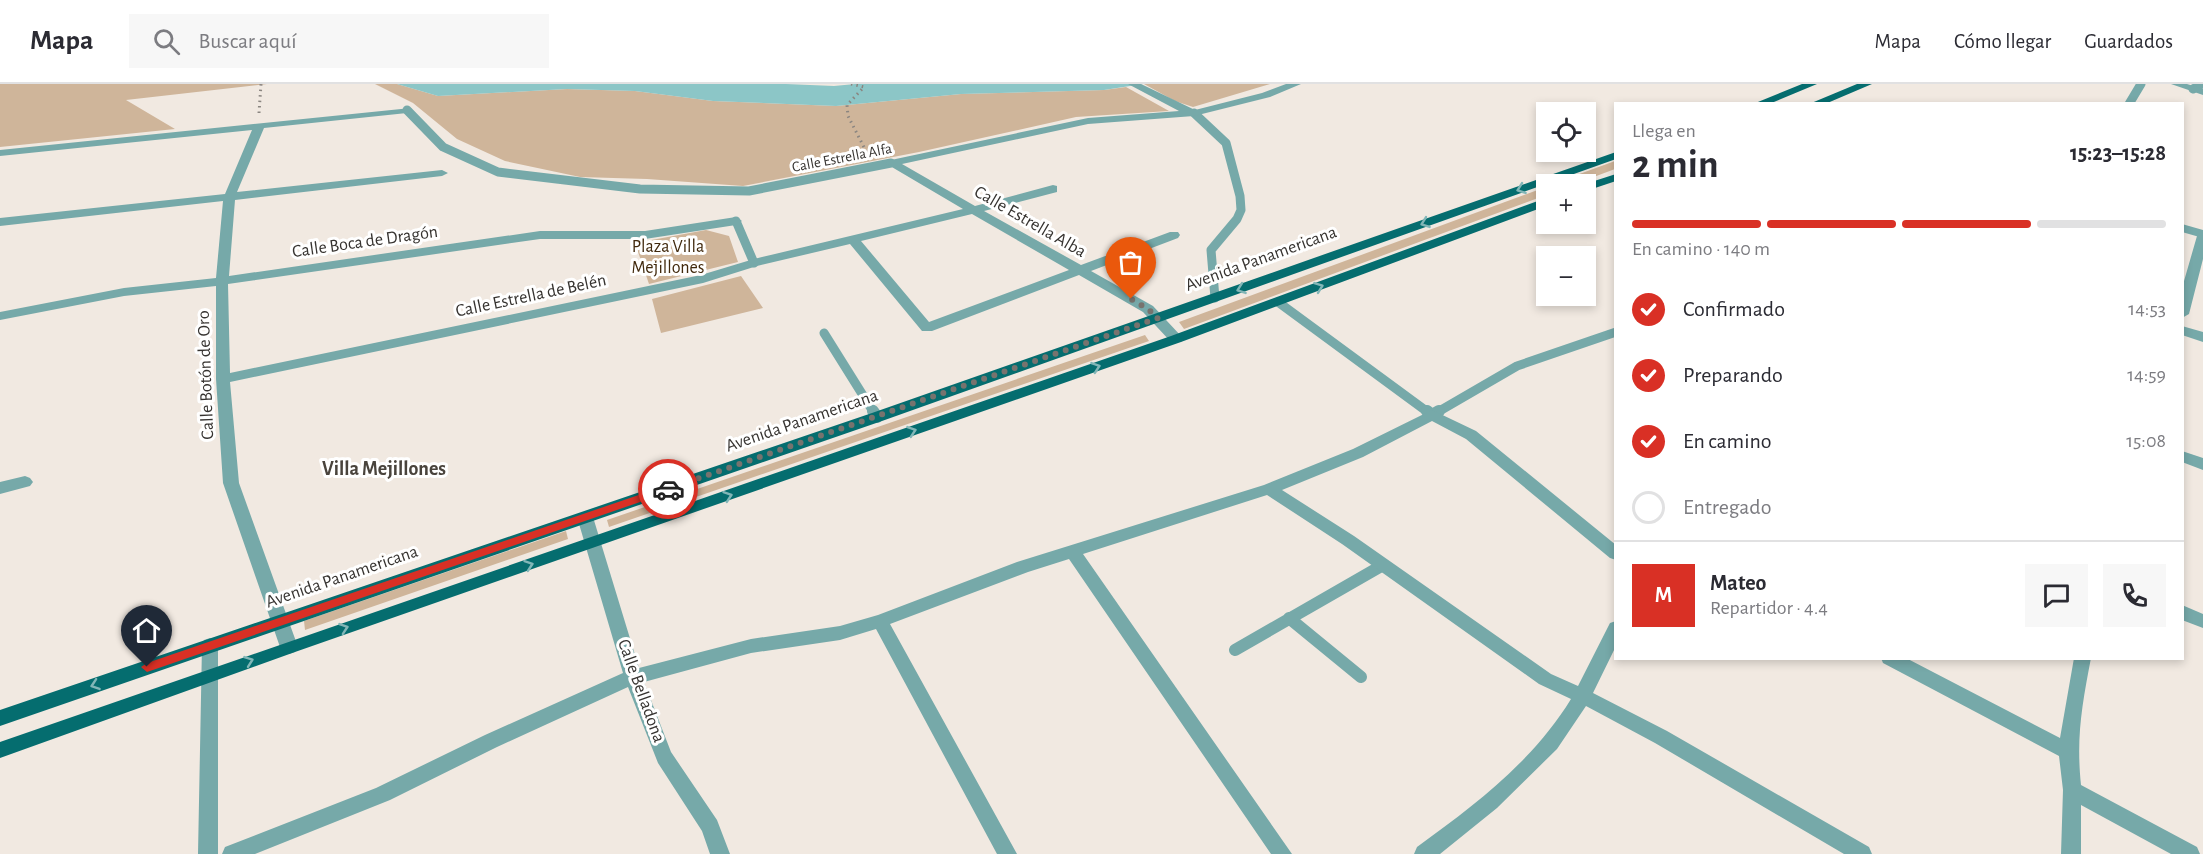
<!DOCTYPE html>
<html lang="es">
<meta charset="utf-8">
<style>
:root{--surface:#fff;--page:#f7f7f7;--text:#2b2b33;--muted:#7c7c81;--line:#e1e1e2;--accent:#d93025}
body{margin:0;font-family:"Alegreya Sans",sans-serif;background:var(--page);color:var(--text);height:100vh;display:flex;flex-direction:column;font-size:22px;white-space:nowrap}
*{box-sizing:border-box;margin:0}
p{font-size:20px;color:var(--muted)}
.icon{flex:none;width:33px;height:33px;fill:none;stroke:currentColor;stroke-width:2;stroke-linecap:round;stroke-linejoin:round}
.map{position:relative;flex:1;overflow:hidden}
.sheet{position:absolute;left:1614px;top:18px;width:570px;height:558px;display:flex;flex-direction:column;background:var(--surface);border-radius:0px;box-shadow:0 3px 9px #0003}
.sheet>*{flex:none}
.tools{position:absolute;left:1536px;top:18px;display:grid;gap:12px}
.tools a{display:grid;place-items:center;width:60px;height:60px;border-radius:0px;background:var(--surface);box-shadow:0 3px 9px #0003;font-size:30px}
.pin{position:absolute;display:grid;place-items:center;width:51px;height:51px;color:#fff;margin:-62px -26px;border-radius:50% 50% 50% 0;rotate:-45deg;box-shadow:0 0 6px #0007}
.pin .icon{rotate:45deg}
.courier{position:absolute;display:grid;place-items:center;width:60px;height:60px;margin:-30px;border:4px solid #d93025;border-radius:50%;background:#fff;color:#222;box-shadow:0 2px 8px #0007}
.overview em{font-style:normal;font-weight:700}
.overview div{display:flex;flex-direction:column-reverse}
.overview{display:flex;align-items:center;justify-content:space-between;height:102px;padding:0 18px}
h1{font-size:39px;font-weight:700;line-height:45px}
.bar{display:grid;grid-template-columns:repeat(4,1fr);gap:9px 6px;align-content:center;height:72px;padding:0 18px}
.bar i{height:8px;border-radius:4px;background:var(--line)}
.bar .selected{background:var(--accent)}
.bar p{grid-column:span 4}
.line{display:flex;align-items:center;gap:15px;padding:0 18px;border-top:2px solid var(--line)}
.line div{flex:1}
.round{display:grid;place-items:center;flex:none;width:63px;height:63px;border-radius:0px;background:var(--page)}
ol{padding:0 18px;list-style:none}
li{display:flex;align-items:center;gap:18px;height:66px}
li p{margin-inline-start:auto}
li .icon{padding:6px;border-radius:50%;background:var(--accent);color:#fff;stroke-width:4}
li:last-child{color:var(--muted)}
li i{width:33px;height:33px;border:3px solid var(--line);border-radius:50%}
header{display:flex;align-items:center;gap:36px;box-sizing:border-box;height:84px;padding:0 30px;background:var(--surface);border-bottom:2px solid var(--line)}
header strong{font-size:28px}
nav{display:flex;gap:33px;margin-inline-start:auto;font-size:21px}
.search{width:420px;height:54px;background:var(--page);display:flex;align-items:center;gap:15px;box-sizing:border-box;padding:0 21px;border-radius:0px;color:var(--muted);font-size:22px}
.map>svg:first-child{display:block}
.green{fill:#cfb59a}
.water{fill:#8cc6c7}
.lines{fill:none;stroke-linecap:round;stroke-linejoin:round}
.path{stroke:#8a8580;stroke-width:3;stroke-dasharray:1.5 4;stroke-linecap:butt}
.service-far1{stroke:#76a9a9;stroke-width:9}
.service{stroke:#76a9a9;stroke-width:12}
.minor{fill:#76a9a9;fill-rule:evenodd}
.tertiary{fill:#76a9a9;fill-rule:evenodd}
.primary{fill:#056d6f;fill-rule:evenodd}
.oneway{stroke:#82b6b7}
.route{fill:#d93025}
.done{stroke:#77736e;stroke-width:6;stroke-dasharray:0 10.8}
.labels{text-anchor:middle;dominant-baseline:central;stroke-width:6;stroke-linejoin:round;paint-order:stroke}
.far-street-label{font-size:15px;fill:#363330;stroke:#fff}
.street-label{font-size:18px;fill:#363330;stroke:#fff}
.park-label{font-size:18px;fill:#41290d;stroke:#fff}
.neighbourhood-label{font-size:20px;font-weight:bold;fill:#49433c;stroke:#fff}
</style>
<header>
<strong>Mapa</strong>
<div class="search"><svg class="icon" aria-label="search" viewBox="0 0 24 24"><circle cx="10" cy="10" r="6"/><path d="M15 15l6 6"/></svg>Buscar aquí</div>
<nav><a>Mapa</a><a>Cómo llegar</a><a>Guardados</a></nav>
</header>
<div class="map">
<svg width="2203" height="770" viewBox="0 0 2203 770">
<rect width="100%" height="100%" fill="#f1e9e1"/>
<path class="green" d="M0,0H267L126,16L175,45L0,63Z
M364,0H397L438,12L567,5L635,7L713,17L836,22L961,10L1104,6L1126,3L1169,27L1076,33L919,68L743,102L647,95L580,93L505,77L457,55L413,19L375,0Z
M1144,0H1270L1193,23L1175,17Z
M1615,77V85L1575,100H1552Z
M1546,103V111L1184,245L1179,238Z
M706,146L729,152L738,178L649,200L635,159Z
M741,192L763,224L661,249L652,215Z
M1145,251L1149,257L609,443L607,436Z
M566,447L568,455L305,546L304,537Z"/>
<path class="water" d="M397,0H786L834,2L855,0H1143L1104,6L961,10L836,22L713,17L635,7L567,5L438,12Z"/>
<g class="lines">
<path class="path" d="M851,0L864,3L847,21L848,32L868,71
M259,29L261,0"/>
<path class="service-far1" d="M2193,5L2202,0
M2129,20L2141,0
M407,26L443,63L498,88L640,105L749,107L891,79
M1194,29L1226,59L1240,112L1241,126L1237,135L1211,166L1215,214
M736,137L754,179
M1278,218L1429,329
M824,249L874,329
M1436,329L1517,282L1616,248"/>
<path class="service" d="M873,327L877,333
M1427,327L1432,331L1439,327
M1289,534L1361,593
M1235,566L1383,481"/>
<path class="minor" d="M1128,0H1141L1195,26L1262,9L1286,0H1301L1270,13L1194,32L1088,40L902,80L975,122L1053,101L1057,102V108L984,127L1081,181L1170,148H1178L1180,151L1178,154L1091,187L1153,222L1181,252L1183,255L1181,258H1171L1143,228L1079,191L932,247H922L850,160L757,182L703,199L230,298L239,399L298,563L295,568L289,570L283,568L280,563L223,399L216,295V202L124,212L0,236V228L124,204L216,194L223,117L0,142V134L225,110L252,46L0,72V66L411,24L412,26L407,29L264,44L237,108L442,86L448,89L442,92L235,116L229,192L540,147H645L736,133L742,137L736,141L645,155H540L228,200L230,289L701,191L754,175L963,125L885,79L891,76L1088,34L1179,27ZM972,130L1069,186L929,238L861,157Z
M2182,140L2203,146V154L2182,148Z
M2182,242L2203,248V258L2182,251Z
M1432,326L1476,347L1616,461V476L1610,474L1466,355L1432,337L1363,373L1282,406L1354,452L1551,590L1578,602L1610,539L1616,537V562L1593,609L1667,647L1869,763L1872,770H1844L1655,659L1586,622L1557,665L1497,724L1440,770H1414L1417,763C1475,721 1533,677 1571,615L1539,600L1342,460L1267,411L1083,470L1292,770H1271L1069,475L1028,488L890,540L1017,770H997L876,545L840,556L751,569L644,598L671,668L717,736L730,770H710L702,747L658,679L628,603L497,663L390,716L255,770H222L225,763L376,704L485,651L623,589L577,433L580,429H590L593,433L639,584L751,555L840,542L878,531L1017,478L1264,401L1353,365Z
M2182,367L2203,374V386L2182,378Z
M25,392L30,394L33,398L30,402L0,410V398Z
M2182,521L2203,530V544L2182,536Z
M210,554L216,556L218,561V770H198L202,561L204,556Z
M1881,574H1906L2060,654L2074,574H2091C2082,621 2076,653 2081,701L2197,763L2200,770H2171L2081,721V770H2061L2063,706L2059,672L1883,579Z"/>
<path class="tertiary" d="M2171,0H2187L2203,5V11Z
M2203,148V175L2189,230L2182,234V204L2197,152Z"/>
<path class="primary" d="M1802,0H1817L1769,20H1753Z
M1857,0H1872L1825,20H1809Z
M1616,68V75L882,337L0,642V626L872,329Z
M1616,90V97L1586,107L1585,100Z
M1546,114V122L1181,258L295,568L0,674V658L1171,252Z"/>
</g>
<defs><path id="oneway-chevron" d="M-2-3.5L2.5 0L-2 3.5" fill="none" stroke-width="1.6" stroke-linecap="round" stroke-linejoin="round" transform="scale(1.5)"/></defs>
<g class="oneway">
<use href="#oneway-chevron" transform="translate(1521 105) rotate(160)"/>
<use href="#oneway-chevron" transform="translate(1425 139) rotate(160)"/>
<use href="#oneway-chevron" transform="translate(1319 203) rotate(-20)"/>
<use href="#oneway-chevron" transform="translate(1241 205) rotate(160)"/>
<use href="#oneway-chevron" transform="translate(1096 283) rotate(-19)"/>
<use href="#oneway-chevron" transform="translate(912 347) rotate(-19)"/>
<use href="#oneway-chevron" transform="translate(728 412) rotate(-19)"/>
<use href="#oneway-chevron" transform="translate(529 481) rotate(-19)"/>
<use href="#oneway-chevron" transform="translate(344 544) rotate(-19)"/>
<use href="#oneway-chevron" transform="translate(249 577) rotate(-20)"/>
<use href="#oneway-chevron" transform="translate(95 601) rotate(161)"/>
</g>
<path class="route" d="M668,401L673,405L672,407L147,588L141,583L147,579Z"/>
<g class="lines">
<path class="done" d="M668,405L1158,234L1148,225L1131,215"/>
</g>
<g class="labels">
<g class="far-street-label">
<text transform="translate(842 74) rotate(-11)">Calle Estrella Alfa</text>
</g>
<g class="street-label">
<text transform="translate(1030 138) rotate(30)">Calle Estrella Alba</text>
<text transform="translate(365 158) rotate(-8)">Calle Boca de Dragón</text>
<text transform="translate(1261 175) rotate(-20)">Avenida Panamericana</text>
<text transform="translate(531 212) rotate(-12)">Calle Estrella de Belén</text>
<text transform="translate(206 291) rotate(-92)">Calle Botón de Oro</text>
<text transform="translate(802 337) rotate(-19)">Avenida Panamericana</text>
<text transform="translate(342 493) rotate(-19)">Avenida Panamericana</text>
<text transform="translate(641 607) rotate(70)">Calle Belladona</text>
</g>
<g class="park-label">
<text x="668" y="163">Plaza Villa<tspan x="668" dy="21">Mejillones</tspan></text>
</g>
<g class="neighbourhood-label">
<text x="384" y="385">Villa Mejillones</text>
</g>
</g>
</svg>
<div class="tools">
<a><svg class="icon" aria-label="locate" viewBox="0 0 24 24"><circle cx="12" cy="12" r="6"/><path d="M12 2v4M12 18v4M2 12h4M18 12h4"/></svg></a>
<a>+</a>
<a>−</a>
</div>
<div class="pin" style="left:1131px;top:215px;background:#ea580c"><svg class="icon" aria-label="bag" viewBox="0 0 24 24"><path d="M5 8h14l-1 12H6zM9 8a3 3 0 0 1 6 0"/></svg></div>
<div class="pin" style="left:147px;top:583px;background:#1f2937"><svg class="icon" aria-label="home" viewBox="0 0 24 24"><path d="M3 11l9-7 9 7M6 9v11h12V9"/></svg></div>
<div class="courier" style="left:668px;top:405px"><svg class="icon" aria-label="car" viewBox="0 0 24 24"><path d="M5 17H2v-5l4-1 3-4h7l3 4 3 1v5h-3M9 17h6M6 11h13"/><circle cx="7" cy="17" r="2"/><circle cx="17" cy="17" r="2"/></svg></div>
<section class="sheet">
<div class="overview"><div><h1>2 min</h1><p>Llega en</p></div><em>15:23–15:28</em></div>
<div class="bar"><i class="selected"></i><i class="selected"></i><i class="selected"></i><i></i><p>En camino · 140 m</p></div>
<ol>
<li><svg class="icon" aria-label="check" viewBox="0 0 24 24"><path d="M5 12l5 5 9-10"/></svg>Confirmado<p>14:53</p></li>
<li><svg class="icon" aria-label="check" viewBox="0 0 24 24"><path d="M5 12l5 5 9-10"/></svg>Preparando<p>14:59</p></li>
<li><svg class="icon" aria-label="check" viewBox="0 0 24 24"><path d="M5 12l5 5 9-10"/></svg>En camino<p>15:08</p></li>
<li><i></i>Entregado</li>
</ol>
<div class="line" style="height:108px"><b class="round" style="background:var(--accent);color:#fff">M</b><div><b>Mateo</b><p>Repartidor · 4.4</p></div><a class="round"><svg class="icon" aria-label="chat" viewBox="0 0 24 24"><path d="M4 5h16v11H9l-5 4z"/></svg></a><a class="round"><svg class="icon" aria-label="phone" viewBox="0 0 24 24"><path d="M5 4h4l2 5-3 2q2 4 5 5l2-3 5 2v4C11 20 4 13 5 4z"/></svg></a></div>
</section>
</div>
